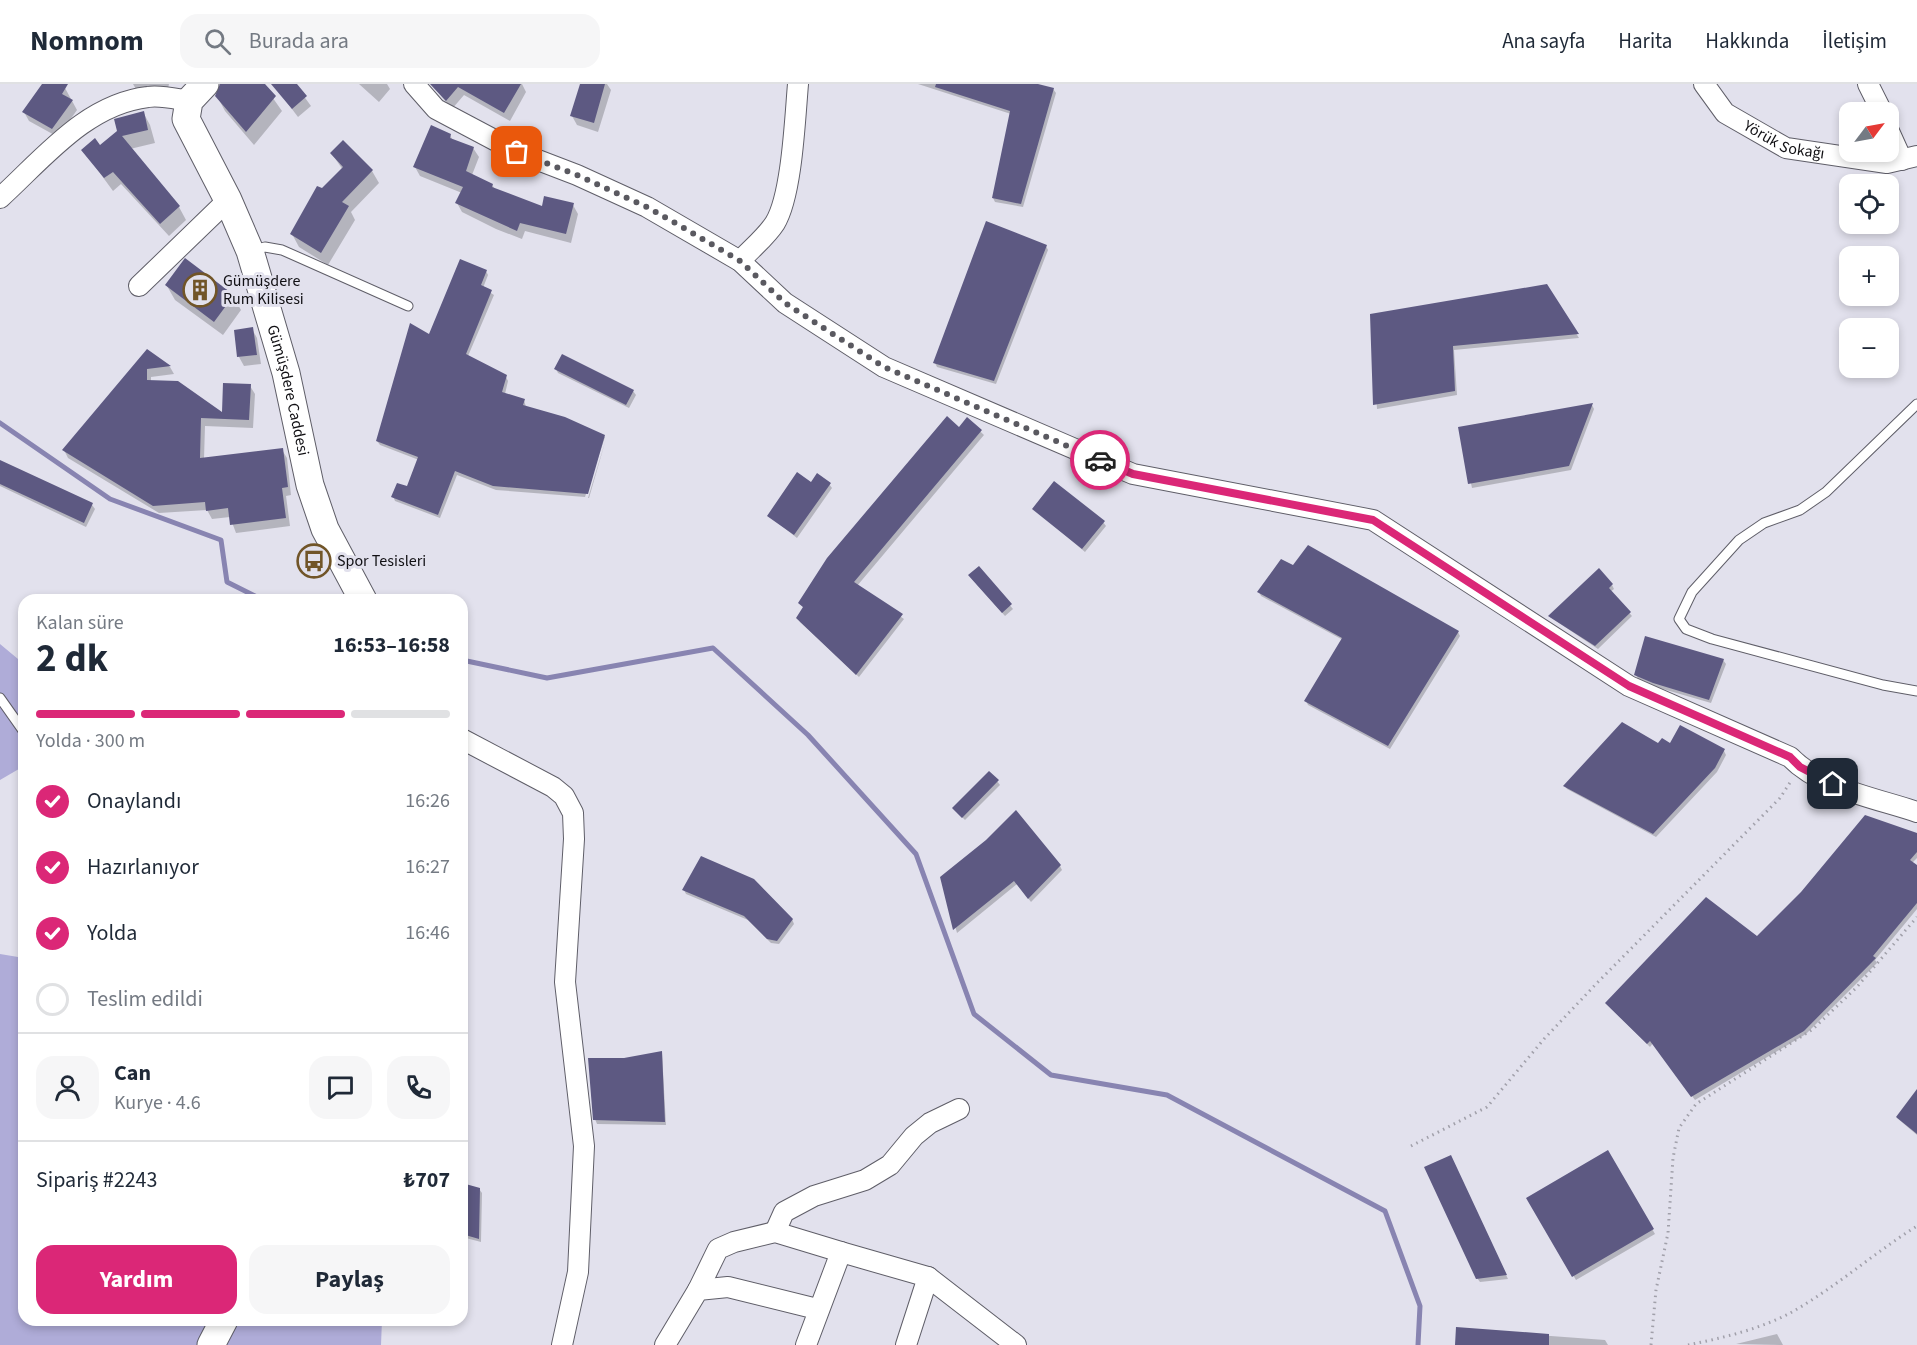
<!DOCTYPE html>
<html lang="tr">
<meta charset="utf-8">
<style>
:root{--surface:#fff;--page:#f6f6f7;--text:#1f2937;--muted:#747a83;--line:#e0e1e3;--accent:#db2777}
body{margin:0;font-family:"Source Sans 3",sans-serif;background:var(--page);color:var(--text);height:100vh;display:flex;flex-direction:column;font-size:22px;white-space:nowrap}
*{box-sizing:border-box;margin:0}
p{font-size:20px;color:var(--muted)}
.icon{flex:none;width:33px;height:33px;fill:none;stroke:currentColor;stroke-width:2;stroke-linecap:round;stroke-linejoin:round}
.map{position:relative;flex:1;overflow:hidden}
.side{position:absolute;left:18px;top:510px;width:450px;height:732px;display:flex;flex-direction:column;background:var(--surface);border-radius:18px;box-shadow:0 3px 9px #0003}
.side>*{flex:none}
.needle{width:39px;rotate:58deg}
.tools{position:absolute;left:1839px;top:18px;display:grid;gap:12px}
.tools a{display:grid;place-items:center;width:60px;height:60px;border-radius:12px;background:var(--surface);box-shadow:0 3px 9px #0003;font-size:30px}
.pin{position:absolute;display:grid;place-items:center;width:51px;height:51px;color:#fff;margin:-26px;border-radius:12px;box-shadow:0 3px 9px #0006}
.courier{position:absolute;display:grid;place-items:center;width:60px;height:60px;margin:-30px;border:4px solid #db2777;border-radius:50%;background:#fff;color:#222;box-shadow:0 2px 8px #0007}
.head em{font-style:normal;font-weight:700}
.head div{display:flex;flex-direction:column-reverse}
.head{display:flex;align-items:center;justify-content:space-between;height:102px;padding:0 18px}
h1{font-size:39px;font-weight:700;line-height:45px}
.bar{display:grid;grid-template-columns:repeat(4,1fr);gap:9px 6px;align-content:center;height:72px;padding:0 18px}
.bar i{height:8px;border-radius:4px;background:var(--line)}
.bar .on{background:var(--accent)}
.bar p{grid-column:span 4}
.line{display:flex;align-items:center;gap:15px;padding:0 18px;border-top:2px solid var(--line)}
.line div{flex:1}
.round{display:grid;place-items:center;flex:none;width:63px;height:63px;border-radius:18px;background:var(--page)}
ol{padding:0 18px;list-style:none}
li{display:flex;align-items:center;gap:18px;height:66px}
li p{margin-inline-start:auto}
li .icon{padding:6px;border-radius:50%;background:var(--accent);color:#fff;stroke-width:4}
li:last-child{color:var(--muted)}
li i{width:33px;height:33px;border:3px solid var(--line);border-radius:50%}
.cta{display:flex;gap:12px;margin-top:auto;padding:12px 18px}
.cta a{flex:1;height:69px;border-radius:18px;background:var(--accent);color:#fff;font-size:24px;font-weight:700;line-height:69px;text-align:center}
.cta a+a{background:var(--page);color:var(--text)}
header{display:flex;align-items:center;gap:36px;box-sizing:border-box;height:84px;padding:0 30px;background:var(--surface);border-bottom:2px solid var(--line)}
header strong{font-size:28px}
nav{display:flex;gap:33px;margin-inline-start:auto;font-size:21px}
.search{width:420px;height:54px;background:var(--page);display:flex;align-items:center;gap:15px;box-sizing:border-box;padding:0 21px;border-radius:18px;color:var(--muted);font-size:22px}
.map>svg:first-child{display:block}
.green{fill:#afacd8}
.shadow{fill:#0003}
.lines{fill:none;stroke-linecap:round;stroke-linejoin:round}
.stream{stroke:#8884b1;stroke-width:5}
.building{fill:#5d5982}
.lane-casing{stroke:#5f5e68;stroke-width:11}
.street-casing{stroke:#5f5e68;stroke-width:22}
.secondary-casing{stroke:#5f5e68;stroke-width:29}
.path{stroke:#a1a0aa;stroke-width:3;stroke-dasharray:1.5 4.5;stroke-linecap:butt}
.lane{stroke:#fff;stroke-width:9}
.street{stroke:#fff;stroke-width:20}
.secondary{stroke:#fff;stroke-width:27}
.done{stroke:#5a5960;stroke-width:6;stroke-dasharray:0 10.8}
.route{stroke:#db2777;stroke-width:8}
.labels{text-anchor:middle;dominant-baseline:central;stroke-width:6;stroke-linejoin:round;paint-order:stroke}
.street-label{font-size:16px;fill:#111014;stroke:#e2e1ed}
.poi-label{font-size:16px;fill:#111014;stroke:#e2e1ed;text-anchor:start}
</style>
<header>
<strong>Nomnom</strong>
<div class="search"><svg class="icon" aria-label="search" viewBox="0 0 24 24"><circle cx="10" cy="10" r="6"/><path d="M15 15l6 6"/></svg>Burada ara</div>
<nav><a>Ana sayfa</a><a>Harita</a><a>Hakkında</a><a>İletişim</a></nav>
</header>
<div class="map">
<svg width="1917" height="1261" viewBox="0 0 1917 1261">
<rect width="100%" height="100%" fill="#e2e1ed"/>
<path class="green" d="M0,560L24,580V682L0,696Z
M0,870L24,874V1236H382L381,1261H0Z"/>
<path class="shadow" d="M44,0H58L65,4L77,26L58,53L29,37L24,28Z
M133,0H169L167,9L137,7Z
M223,0H263L282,27L254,61L225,27L217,12Z
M281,0H295L311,22L298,33L276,4Z
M359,0H387L390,5L379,18Z
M431,0H522L526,8L510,37L464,11L452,25Z
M581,0H607L611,6L598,48L577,41L572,32Z
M918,0H1032L1053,5L1056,9L1023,123L995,118L993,114L1011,30Z
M143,28L150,41L155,59L130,65L179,123L186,136L169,152L121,100L113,107L83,66L100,63Z
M450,51L453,57L473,64L479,73L472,91L492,101L495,105L543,124L573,121L578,130L571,159L525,147L522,155L496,145L462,128L457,119L462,109L420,92L415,83Z
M332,70L372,87L379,99L351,128L355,136L328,181L299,163L292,150L322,106L343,86Z
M1046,162L1048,166L996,300L937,283L935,279Z
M486,187L488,191L483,204L494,211L468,272L506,293L508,297L505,310L524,316L526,323L605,353L585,413L496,406L457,391L440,434L395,417L393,412L408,404L419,376L380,361L377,357L430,252Z
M1546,201L1579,254L1454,266L1457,311L1377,325L1371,231Z
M167,202L233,212L241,226L223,251L175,216Z
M252,245L257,254L261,280L244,282L239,273L235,247Z
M147,267L170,283L174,290L151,293V297L224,331L250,302L255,310L253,344L205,342L204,375L282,366L287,374L291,411L286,412L290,442L236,449L230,433L212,435L207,426L159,429L68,374L64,366Z
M556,285L633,307L636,311L629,324L558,289Z
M1592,321L1594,325L1571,386L1472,404L1459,344Z
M968,336L984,351L857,502L904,535L859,593L800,538L798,534L804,524L799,519Z
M606,355L589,414H588Z
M0,377L92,421L95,425L86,443L0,402Z
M811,400H829L832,404L797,454L769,432Z
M1034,425L1103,438L1106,442L1085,468Z
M978,484L1013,525L1005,532L972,495Z
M1612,501L1614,505L1610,508L1632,532L1598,565L1550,533Z
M1259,508L1458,548L1460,552L1390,665L1308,621L1306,617L1343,556L1261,512Z
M1723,576L1726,580L1711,619L1656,603L1638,595L1636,591Z
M1658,661L1724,667L1726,671L1717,688L1656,753L1567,705L1565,702Z
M997,697L1000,701L965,736L957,728Z
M1917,751V774L1912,779L1917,783V825L1875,876L1877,879L1806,950L1695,1016L1653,959L1650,963L1606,919L1757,854Z
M1060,782L1062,786L1031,818L1017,800L957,849L942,793Z
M684,806L792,835L794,840L779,860L771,859L748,836L686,810Z
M662,969L666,1041L597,1040L595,1035L624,975Z
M1917,1008V1051L1897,1034Z
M1608,1068L1655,1150L1576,1196L1528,1114Z
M1453,1077L1508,1195L1480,1198L1477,1194Z
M462,1101L479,1105L482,1109L481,1158L462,1153Z
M1458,1245L1605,1256L1608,1261H1457Z
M1777,1250L1783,1261L1736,1260Z"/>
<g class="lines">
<path class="stream" d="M0,339L110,415L221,456L227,498L263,516
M462,576L547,594L713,564L808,651L916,770L974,930L1051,991L1167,1011L1385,1127L1420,1222L1418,1261"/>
</g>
<path class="building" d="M42,0H68L62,10L73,16L52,45L22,28Z
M220,0H265L276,12L246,48L215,12Z
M271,0H297L307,12L292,25Z
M430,0H521L504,29L458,3L446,17Z
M580,0H605L594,39L570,32Z
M936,0H1038L1054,4L1021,120L992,114L1010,27L935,3Z
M144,27L148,46L122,52L180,122L160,140L113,88L104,94L81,66L95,54L100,61L117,47L114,35Z
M431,41L451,50L450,54L474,63L466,87L493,100L492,103L542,122L544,112L574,119L566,150L520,139L517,147L455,119L463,103L413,83Z
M343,56L373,86L342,118L349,122L321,169L290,150L317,102L322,104L343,83L330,69Z
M986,137L1047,161L994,297L933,279Z
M185,174L234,211L214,238L165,201Z
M460,175L487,186L481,201L492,206L466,270L507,291L502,308L525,315L523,321L565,333L605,351L588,410L493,402L455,387L438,431L391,413L397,399L407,402L418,373L376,357L410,239L429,250Z
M1547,200L1579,250L1453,262L1455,307L1373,321L1370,230Z
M253,243L257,271L237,273L234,246Z
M147,265L171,282L147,285V296L178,297L222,328L223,299L251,300L249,336L201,334L200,374L283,364L288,403L282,404L286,434L230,441L228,424L206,427L205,418L153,422L62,366Z
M562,270L634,306L626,321L554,285Z
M1593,319L1569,382L1468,400L1458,343Z
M947,332L959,343L967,333L982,346L854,498L903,530L856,591L796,534L803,523L798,519L827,474Z
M0,376L93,419L84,439L0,400Z
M797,388L811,398L817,389L831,399L794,451L767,432Z
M1054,397L1105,437L1082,465L1032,425Z
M1308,461L1459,547L1388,662L1304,617L1342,554L1257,508L1281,475L1293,481Z
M979,482L1012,520L1002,529L968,491Z
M1599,484L1613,500L1609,504L1631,528L1595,562L1548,532Z
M1645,552L1724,575L1709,616L1653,599L1634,591Z
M1622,638L1658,659L1662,654L1670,659L1680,641L1725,665L1715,684L1653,750L1563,702Z
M989,687L999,696L962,734L952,724Z
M1016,726L1061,781L1028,815L1014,797L953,846L940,793L986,756Z
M1865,731L1917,749V768L1910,776L1917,781V819L1873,872L1876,874L1804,947L1691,1013L1650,957L1647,960L1605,919L1706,813L1757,852L1801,808Z
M701,772L754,795L793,835L777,857L767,855L744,832L682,806Z
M662,967L665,1038L593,1036L588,974H624Z
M1917,1005V1050L1896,1033Z
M1608,1066L1654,1145L1572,1193L1526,1114Z
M1451,1071L1507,1191L1476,1195L1424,1083Z
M462,1099L480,1104L479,1155L462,1150Z
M1456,1243L1549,1250V1261H1455Z"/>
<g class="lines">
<defs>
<path id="lane" d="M252,166L265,163L282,166L408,222
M1917,320L1826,408L1800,426L1764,439L1739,456L1692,508L1679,535L1686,545L1712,555L1883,601L1917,607
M0,614L24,648"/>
<g id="street">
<path d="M414,0L436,25L517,68L577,91L647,123L740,177L785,219L884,283L1133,390L1373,436L1629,602L1790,673C1821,705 1876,714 1917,728"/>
<path id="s1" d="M1704,0L1725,29L1786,64L1887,79L1917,72"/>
<path d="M1868,0L1882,28"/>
<path d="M1888,45L1902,76"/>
<path d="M0,114C43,75 86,20 148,13C161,11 176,15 189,17"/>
<path d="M740,177C751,165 766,153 775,139C792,111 795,34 798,0"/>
<path d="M139,202L228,116"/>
<path d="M462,655L553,703L564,712L573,729L574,755L565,898L584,1062L578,1188L562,1261"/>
<path d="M775,1148L784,1128L814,1112L865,1096L890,1081L914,1052L930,1039L959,1025"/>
<path d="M698,1206L718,1165L734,1158L775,1148L841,1168"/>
<path d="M665,1261L698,1206L728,1203L817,1225"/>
<path d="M806,1261L841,1168L928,1193L1016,1261"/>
<path d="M906,1261L928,1193"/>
</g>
<g id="secondary">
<path id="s2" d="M205,0L189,17L186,35L228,116L250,167L286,289L310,401L325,445L363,516"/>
<path d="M211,1261L224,1236"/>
</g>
</defs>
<use href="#lane" class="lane-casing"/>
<use href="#street" class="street-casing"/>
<use href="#secondary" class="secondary-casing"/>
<path class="path" d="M1411,1062L1487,1023L1544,955L1597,899L1780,714L1791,697
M1651,1261L1656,1206L1668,1149L1673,1074L1679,1044L1696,1020L1813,945L1856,904L1917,833
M1688,1261C1722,1254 1761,1245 1792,1228C1836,1203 1874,1169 1917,1142"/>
<use href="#lane" class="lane"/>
<use href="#street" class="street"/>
<use href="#secondary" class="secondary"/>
</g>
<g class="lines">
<path class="done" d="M517,68L577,91L647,123L684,144L740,177L785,219L884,283L1100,376"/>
<path class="route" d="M1100,376L1133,390L1373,436L1629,602L1790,673L1800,683L1833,700"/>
</g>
<defs>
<symbol id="building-ring" viewBox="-11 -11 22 22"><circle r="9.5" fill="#e2e1ed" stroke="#715528" stroke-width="1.5"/><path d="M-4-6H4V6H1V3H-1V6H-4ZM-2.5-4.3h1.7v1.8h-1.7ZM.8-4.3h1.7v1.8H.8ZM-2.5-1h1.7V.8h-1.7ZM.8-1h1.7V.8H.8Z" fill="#715528"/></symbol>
<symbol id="bus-ring" viewBox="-11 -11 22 22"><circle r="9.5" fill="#e2e1ed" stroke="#715528" stroke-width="1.5"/><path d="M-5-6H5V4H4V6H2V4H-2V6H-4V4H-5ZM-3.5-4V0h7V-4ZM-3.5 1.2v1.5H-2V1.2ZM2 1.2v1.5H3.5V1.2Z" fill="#715528"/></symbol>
</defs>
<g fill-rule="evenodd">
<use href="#building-ring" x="181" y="187" width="38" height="38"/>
<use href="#bus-ring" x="295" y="458" width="38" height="38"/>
</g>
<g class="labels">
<g class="street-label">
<text stroke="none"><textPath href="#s1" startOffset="102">Yörük Sokağı</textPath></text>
<text stroke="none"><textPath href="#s2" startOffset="333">Gümüşdere Caddesi</textPath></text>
</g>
<g class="poi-label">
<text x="223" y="197">Gümüşdere<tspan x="223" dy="18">Rum Kilisesi</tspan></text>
<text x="337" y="477">Spor Tesisleri</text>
</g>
</g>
</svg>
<div class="tools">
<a><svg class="needle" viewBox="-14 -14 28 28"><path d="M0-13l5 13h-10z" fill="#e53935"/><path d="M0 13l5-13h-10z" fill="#747a83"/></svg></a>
<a><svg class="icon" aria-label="locate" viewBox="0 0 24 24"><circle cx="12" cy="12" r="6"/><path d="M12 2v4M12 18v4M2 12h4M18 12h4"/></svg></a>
<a>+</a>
<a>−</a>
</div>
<div class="pin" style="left:517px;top:68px;background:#ea580c"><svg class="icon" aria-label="bag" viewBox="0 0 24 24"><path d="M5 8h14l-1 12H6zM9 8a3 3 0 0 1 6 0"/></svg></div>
<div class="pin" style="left:1833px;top:700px;background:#1f2937"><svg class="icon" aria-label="home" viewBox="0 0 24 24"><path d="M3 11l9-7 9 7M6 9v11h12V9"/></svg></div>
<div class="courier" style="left:1100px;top:376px"><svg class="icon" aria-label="car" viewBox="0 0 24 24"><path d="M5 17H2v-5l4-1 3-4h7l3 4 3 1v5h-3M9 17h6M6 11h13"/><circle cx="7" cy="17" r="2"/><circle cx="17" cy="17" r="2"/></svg></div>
<section class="side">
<div class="head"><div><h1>2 dk</h1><p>Kalan süre</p></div><em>16:53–16:58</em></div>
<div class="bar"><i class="on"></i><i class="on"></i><i class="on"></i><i></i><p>Yolda · 300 m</p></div>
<ol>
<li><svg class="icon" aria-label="check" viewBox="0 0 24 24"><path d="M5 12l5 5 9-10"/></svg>Onaylandı<p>16:26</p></li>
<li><svg class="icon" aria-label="check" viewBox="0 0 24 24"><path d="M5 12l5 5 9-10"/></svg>Hazırlanıyor<p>16:27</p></li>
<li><svg class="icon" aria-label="check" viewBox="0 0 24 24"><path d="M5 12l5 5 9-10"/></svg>Yolda<p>16:46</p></li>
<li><i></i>Teslim edildi</li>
</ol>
<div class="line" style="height:108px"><a class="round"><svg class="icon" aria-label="person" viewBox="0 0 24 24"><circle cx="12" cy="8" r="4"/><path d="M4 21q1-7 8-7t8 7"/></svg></a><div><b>Can</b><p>Kurye · 4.6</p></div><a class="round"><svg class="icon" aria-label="chat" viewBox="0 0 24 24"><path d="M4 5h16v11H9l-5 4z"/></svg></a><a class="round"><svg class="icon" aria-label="phone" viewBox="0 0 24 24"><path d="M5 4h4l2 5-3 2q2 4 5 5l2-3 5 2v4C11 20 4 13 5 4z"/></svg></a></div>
<div class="line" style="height:78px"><div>Sipariş #2243</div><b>₺707</b></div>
<div class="cta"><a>Yardım</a><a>Paylaş</a></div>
</section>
</div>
